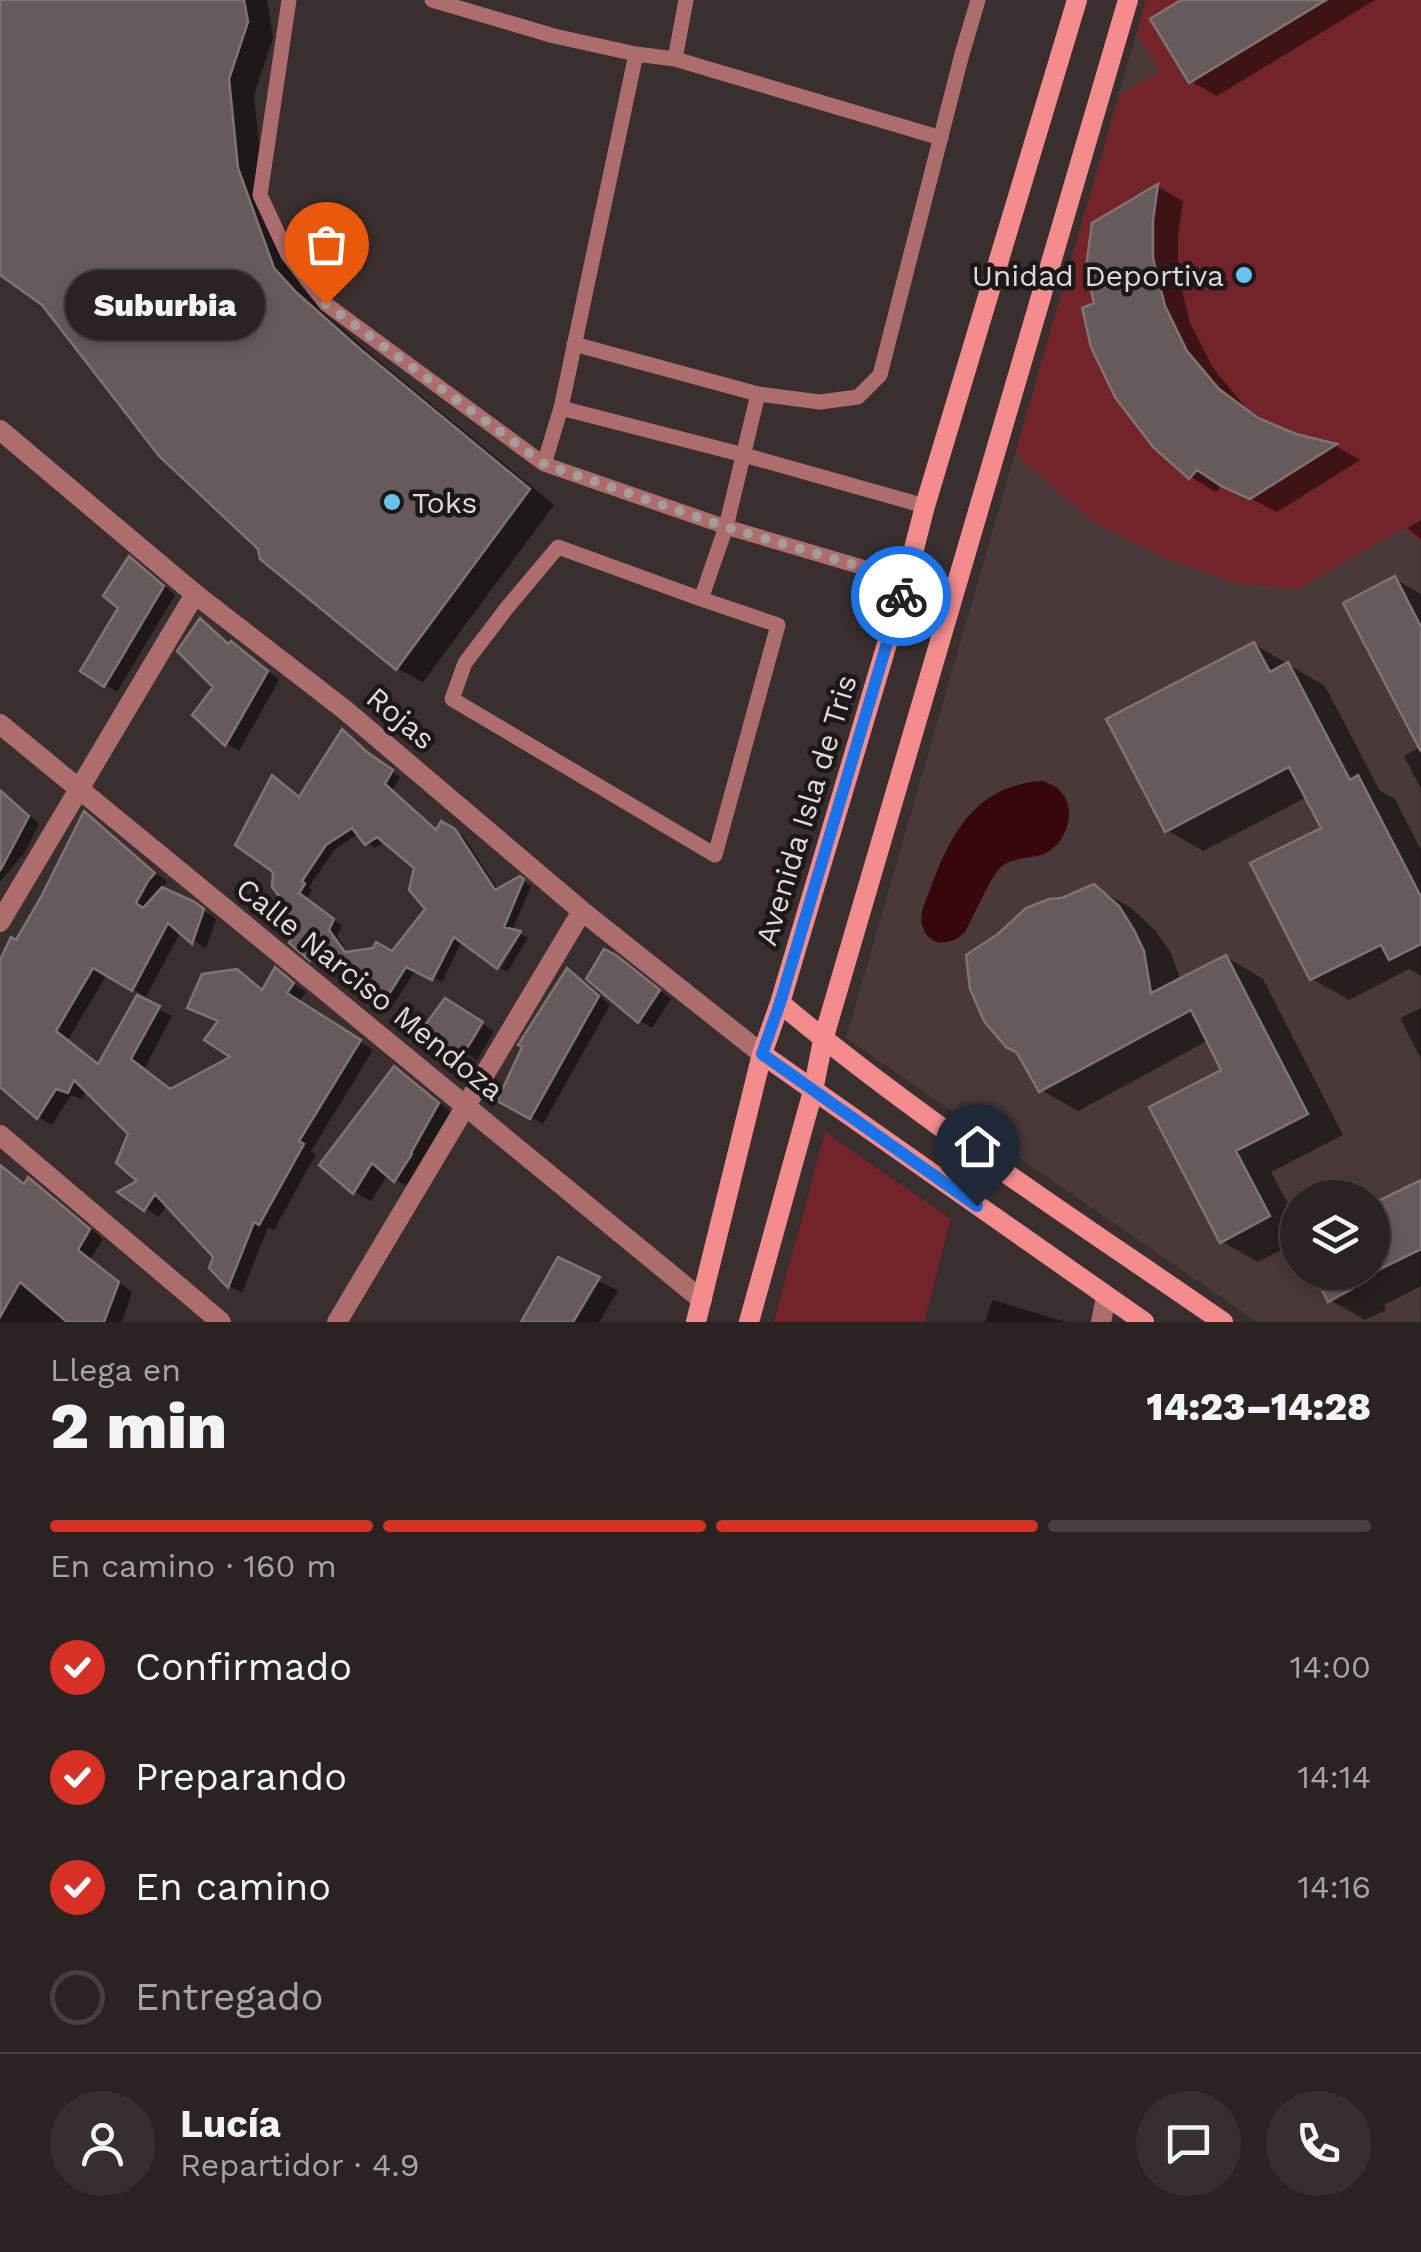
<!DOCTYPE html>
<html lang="es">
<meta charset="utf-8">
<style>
:root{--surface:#2b2322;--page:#372f2f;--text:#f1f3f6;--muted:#a6a4a5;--line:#474040;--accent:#d93025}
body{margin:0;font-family:"Work Sans",sans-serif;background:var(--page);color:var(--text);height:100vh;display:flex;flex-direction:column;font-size:38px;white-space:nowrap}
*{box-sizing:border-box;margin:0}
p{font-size:32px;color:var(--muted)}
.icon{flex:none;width:55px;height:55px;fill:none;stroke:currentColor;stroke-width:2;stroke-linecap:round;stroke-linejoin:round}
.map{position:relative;height:1322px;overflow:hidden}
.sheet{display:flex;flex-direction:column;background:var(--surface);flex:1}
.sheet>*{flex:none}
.tools{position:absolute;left:1280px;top:1180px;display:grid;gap:20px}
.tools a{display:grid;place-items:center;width:110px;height:110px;border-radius:50%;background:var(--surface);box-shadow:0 5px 15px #0003,0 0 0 2px var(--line);font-size:50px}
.pin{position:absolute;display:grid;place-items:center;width:85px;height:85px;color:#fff;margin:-102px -42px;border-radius:50% 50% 50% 0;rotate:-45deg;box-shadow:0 0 10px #0007}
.pin .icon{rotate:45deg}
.courier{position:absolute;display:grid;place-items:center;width:100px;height:100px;margin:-50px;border:8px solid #1a73e8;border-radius:50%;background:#fff;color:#222;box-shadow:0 2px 12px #0007}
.bubble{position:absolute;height:70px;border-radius:35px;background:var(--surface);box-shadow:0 5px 15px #0003,0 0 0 2px var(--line);font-size:32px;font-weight:800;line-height:70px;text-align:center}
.head em{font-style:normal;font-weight:800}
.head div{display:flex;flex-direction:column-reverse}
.head{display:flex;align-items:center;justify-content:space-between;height:170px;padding:0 50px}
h1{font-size:65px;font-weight:800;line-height:75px}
.bar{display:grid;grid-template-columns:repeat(4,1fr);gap:15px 10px;align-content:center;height:120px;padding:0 50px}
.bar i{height:12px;border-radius:8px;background:var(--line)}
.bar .active{background:var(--accent)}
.bar p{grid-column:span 4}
.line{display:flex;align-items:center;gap:25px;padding:0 50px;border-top:2px solid var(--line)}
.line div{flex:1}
.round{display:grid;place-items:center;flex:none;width:105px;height:105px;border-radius:52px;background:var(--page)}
ol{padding:0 50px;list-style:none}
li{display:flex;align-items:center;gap:30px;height:110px}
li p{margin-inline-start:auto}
li .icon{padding:10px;border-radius:50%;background:var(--accent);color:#fff;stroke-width:4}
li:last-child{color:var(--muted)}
li i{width:55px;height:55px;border:5px solid var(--line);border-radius:50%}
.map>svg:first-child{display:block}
.built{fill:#493939;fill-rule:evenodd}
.green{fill:#73242a}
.water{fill:#37070c}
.shadow{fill:#0007;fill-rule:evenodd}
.building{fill:#665a5a;stroke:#7f7373;stroke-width:2.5;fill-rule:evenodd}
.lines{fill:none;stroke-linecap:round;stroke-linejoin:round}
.lane{stroke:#ae6d6d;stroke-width:15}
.street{stroke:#ae6d6d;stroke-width:20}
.secondary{stroke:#f48c8e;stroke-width:20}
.done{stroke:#a59d9c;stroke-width:10;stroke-dasharray:0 18}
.route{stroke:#1a73e8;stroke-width:12}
.poi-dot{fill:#66c4ef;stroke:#1d1818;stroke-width:4}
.labels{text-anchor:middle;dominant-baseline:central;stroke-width:9;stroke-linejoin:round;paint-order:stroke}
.poi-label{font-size:30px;fill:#dfd8d8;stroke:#1d1818;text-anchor:end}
.street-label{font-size:30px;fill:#dfd8d8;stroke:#1d1818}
</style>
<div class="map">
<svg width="1421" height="1322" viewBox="0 0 1421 1322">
<rect width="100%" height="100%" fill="#392f2e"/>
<path class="built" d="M1146,0H1421L1420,1322H1257L846,1038ZM1298,1198H1372V1272H1298Z"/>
<path class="green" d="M1146,0H1421V542L1404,528L1297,589L1235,583L1164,557L1092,521L1015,454L1119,96L1160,70L1136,34Z
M825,1132L951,1219L924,1322H774Z"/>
<path class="water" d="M1043,781C1048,783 1053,785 1057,788C1077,804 1070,836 1051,850C1036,861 1013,854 999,869C989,881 973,917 965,932C951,946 928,948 922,925C919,912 927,899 931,887C952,830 977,785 1043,781Z"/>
<path class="shadow" d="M0,0H267L273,38L254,95L263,184L300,285L322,311L385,366L554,505L423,682L397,668L261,548L44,303L0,272Z
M1186,0H1375L1217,96L1191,81Z
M1158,187L1183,201L1178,236V274L1190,323L1213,368L1245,407L1272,426L1296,437L1336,446L1360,460L1277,512L1223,484L1216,492L1191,477L1155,445L1097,305L1095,224Z
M1421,520V539L1408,528Z
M129,559L142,566L175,595L117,692L105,685Z
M1395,579L1421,594V746Z
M200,621L212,629L231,645L244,651L279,680L239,751L227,744L195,715L216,686Z
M1254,644L1325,686L1380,791L1395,799L1421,850V976L1409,969L1349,1000L1312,979L1324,829L1307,797L1203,851L1167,830Z
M351,737L376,760L400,777L392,791L438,832L442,824L464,837L499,891L520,879L531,886L512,931L462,940L442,982L416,970L394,1004L360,982L349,964L326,954L320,963L311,959L297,934L301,799ZM359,833L367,843L375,848L386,841L417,868L428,909L393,954H349L337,936L342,926L306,899L312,890L309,887L335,849Z
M1421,747V789L1404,756Z
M0,788L39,824L25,852L0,882Z
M85,814L98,822L167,882L161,889L194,904L216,919L206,949L181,931L146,997L107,974L68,1040L100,1066L158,1009L172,1016L144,1069L172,1090L235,1058L221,1022L236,972L264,991L276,971L306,992L299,1003L373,1050L311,1151L316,1154L274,1230L268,1227L242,1293L230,1286L212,1268L216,1257L167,1204L159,1217L121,1192L142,1182L131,1133L87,1089L82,1099L71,1095L52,1125L38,1117L10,1092L0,1088V972L43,898Z
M1094,887L1131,908L1155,930L1171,953L1181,981L1226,957L1263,979L1343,1135L1271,1172L1298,1222V1241L1258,1262L1221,1241L1224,1071L1209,1040L1078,1111L1041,1090L1063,901Z
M521,934L528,938L507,972L501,968Z
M629,966L671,999L652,1028L640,1021L589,978Z
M567,971L580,978L610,1005L543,1124L500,1100Z
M445,1002L494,1031L477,1060L426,1027Z
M1421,1008V1059L1400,1018Z
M394,1069L411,1079L455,1115L412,1190L388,1174L371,1201L354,1192Z
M0,1164L26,1185L29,1180L43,1188L103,1239L90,1260L132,1292L122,1322H0Z
M1421,1182V1286L1384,1305L1386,1310L1365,1320L1330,1300L1316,1272H1372Z
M559,1260L618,1291L599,1322H524Z
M992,1300L1066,1322H985Z"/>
<path class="building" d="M0,0H244L248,22L229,79L238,168L274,268L297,293L359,348L530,489L396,670L260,559L258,549L159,456L42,305L0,275Z
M1181,0H1326L1189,83L1150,19Z
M1158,184L1153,220V258L1165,306L1187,351L1219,389L1258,418L1296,434L1337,444L1250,499L1221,486L1197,470L1189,479L1153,447L1115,397L1091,347L1082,308L1094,303L1086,268L1092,223Z
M129,556L164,586L104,687L80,671L118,608L103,596Z
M1395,576L1421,627V752L1343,603Z
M200,618L228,644L231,641L268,671L225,746L192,715L213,687L177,651Z
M1254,642L1270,672L1288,662L1350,780L1358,775L1421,897V944L1389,960L1381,945L1310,980L1250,863L1321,828L1289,767L1165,832L1106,719Z
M342,729L367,752L393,770L385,784L436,830L441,821L455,829L495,890L520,876L524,879L504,927L521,931L497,969L454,937L432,980L406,967L384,1002L358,984L346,965L317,951L310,961L289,943L294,934L274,914L279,896L272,887L273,872L235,845L272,775L299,797ZM352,828L365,845L377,837L414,868L409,890L425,909L392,951L376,942L373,948L345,952L329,930L334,919L299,893L305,884L302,881L326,845Z
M0,790L29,816L0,871Z
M84,811L155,873L148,881L136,903L143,908L162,887L195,902L204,909L192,944L168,923L132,991L93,968L56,1031L98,1064L137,995L160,1006L131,1059L170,1089L230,1057L204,1040L218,1021L187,1008L202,974L237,969L262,990L275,967L294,983L287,993L361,1040L299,1141L304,1144L259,1225L254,1222L228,1288L209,1268L213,1257L155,1194L144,1211L117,1192L137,1181L116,1163L128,1134L74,1080L68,1093L56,1089L37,1119L0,1087V960L11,937L16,940L41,897Z
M1094,884L1119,906L1134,930L1144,951L1151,993L1226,955L1308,1114L1236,1151L1270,1216L1220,1243L1149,1107L1221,1070L1191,1010L1039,1092L1017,1053L1006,1047L984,1021L970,989L966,955L998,934L1026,908L1049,899L1062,898Z
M604,949L616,955L660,990L638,1023L586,979Z
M567,968L599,996L530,1119L497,1101L522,1047L518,1045Z
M445,998L483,1022L463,1055L423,1028Z
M394,1066L439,1103L411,1153L412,1154L394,1182L372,1163L353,1194L319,1165Z
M0,1165L24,1184L28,1177L90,1229L78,1250L119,1282L104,1322H67L20,1282L0,1317Z
M1421,1180V1249L1372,1273V1204Z
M558,1257L600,1277L573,1322H521Z
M1313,1272H1344L1352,1289L1328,1302Z"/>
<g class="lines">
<path class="lane" d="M289,0L260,195L288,255L326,304L544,464L726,527L906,580
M432,0L554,36L636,54L675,59L941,138
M675,59L686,0
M574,344L758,394L820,402L858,397L880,375L962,54L978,0
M561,408L744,455L925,506
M544,464L561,408L636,54
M558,547L701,599L778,625L715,855L452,699L465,663L506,609Z
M701,599L726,527L758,394"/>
<path class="street" d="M0,430L195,594L345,710L582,911L762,1054
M0,724L702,1300
M0,922L195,594
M0,1135L221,1322
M337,1322L582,911
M1101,1322L1106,1297"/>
<path class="secondary" d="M780,1003C920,1120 1074,1219 1223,1322
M762,1054L1144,1322
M696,1322L762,1054L780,1003L906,580L925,506L1077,0
M749,1322L813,1091L823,1040L1128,0"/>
</g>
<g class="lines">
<path class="done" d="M326,304L544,464L726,527L906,580L901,596"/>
<path class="route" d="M901,596L780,1003L762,1054L977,1206"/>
</g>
<g class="poi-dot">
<circle cx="1244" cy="275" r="10"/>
<circle cx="392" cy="502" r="10"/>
</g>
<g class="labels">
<g class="poi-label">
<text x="1224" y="275">Unidad Deportiva</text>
<text x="412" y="502" text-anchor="start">Toks</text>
</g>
<g class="street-label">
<text transform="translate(401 718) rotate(40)">Rojas</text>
<text transform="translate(806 810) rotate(-73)">Avenida Isla de Tris</text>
<text transform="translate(370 989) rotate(39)">Calle Narciso Mendoza</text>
</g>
</g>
</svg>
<div class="tools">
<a><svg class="icon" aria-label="layers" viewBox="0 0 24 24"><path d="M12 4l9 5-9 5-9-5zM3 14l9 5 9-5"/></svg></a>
</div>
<div class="pin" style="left:326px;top:304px;background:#ea580c"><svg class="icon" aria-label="bag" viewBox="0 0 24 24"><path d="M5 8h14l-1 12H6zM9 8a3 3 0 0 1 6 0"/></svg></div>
<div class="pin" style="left:977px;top:1206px;background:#1f2937"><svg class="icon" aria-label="home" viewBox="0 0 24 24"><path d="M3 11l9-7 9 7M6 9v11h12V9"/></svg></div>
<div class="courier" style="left:901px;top:596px"><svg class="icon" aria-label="bike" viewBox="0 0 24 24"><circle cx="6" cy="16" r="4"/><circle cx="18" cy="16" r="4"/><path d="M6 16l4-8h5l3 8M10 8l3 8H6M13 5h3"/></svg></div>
<div class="bubble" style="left:65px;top:270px;width:200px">Suburbia</div>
</div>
<section class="sheet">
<div class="head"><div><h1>2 min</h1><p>Llega en</p></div><em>14:23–14:28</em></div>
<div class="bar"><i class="active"></i><i class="active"></i><i class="active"></i><i></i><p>En camino · 160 m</p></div>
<ol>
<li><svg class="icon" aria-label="check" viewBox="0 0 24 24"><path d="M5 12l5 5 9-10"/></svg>Confirmado<p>14:00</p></li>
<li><svg class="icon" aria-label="check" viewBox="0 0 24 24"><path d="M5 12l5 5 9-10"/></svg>Preparando<p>14:14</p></li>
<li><svg class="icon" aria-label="check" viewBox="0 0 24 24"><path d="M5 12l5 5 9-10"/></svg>En camino<p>14:16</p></li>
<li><i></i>Entregado</li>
</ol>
<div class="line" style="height:180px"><a class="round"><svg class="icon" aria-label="person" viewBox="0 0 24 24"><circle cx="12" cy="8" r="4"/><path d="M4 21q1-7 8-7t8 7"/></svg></a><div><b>Lucía</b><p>Repartidor · 4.9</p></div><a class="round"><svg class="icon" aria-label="chat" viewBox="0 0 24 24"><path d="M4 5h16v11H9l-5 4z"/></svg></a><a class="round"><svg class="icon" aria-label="phone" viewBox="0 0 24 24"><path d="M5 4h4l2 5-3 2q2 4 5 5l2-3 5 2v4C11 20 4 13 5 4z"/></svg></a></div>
</section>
